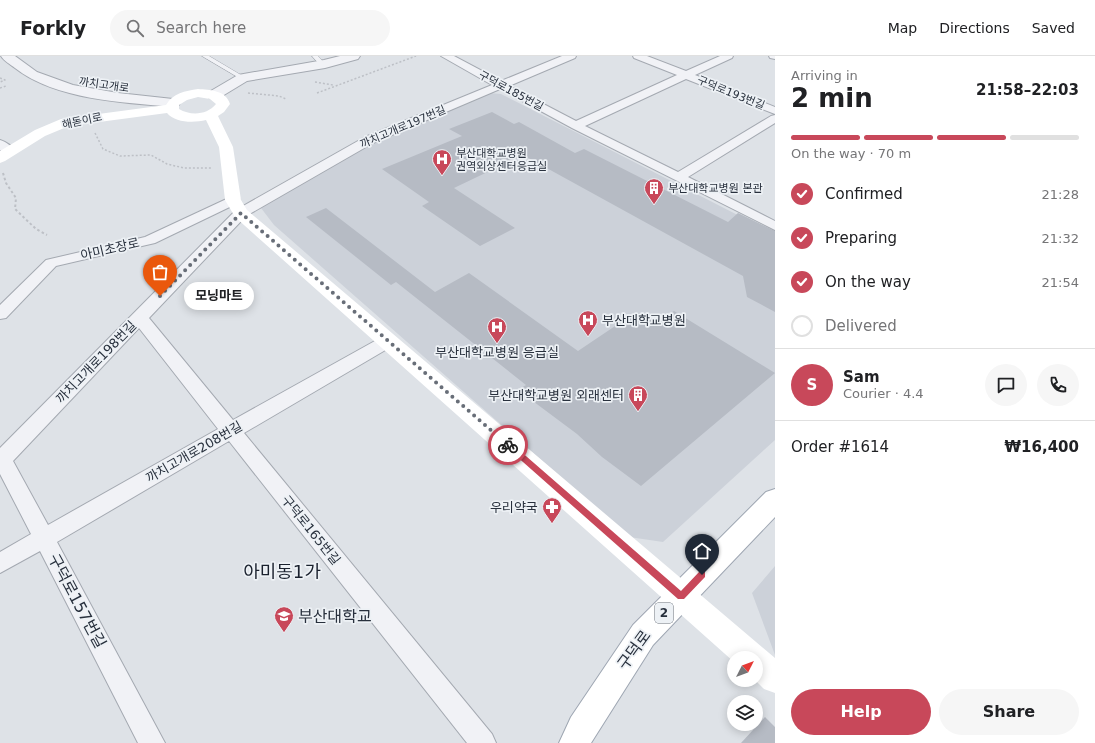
<!DOCTYPE html>
<meta charset="utf-8">
<style>
:root{--surface:#fff;--page:#f6f6f6;--text:#202124;--muted:#757577;--line:#e0e0e0;--accent:#c8485a}
body{margin:0;font-family:"DejaVu Sans","Noto Sans KR",sans-serif;background:var(--page);color:var(--text);height:100vh;display:flex;flex-direction:column;font-size:15px;white-space:nowrap}
*{box-sizing:border-box;margin:0}
p{font-size:13px;color:var(--muted)}
.icon{flex:none;width:22px;height:22px;fill:none;stroke:currentColor;stroke-width:2;stroke-linecap:round;stroke-linejoin:round}
.map{position:relative;flex:1;overflow:hidden}
.side{display:flex;flex-direction:column;background:var(--surface);width:320px}
.side>*{flex:none}
.needle{width:26px;rotate:48deg}
.controls{position:absolute;left:727px;top:595px;display:grid;gap:8px}
.controls a{display:grid;place-items:center;width:36px;height:36px;border-radius:50%;background:var(--surface);box-shadow:0 2px 10px #0003;font-size:20px}
.pin{position:absolute;display:grid;place-items:center;width:34px;height:34px;color:#fff;margin:-41px -17px;border-radius:50% 50% 50% 0;rotate:-45deg;box-shadow:0 0 4px #0007}
.pin .icon{rotate:45deg}
.courier{position:absolute;display:grid;place-items:center;width:40px;height:40px;margin:-20px;border:3px solid #c8485a;border-radius:50%;background:#fff;color:#222;box-shadow:0 1px 5px #0007}
.bubble{position:absolute;height:28px;border-radius:14px;background:var(--surface);box-shadow:0 2px 10px #0003;font-size:13px;font-weight:700;line-height:28px;text-align:center}
.overview em{font-style:normal;font-weight:700}
.overview div{display:flex;flex-direction:column-reverse}
.overview{display:flex;align-items:center;justify-content:space-between;height:68px;padding:0 16px}
h1{font-size:26px;font-weight:700;line-height:30px}
.bar{display:grid;grid-template-columns:repeat(4,1fr);gap:6px 4px;align-content:center;height:48px;padding:0 16px}
.bar i{height:5px;border-radius:3px;background:var(--line)}
.bar .current{background:var(--accent)}
.bar p{grid-column:span 4}
.line{display:flex;align-items:center;gap:10px;padding:0 16px;border-top:1px solid var(--line)}
.line div{flex:1}
.round{display:grid;place-items:center;flex:none;width:42px;height:42px;border-radius:21px;background:var(--page)}
ol{padding:0 16px;list-style:none}
li{display:flex;align-items:center;gap:12px;height:44px}
li p{margin-inline-start:auto}
li .icon{padding:4px;border-radius:50%;background:var(--accent);color:#fff;stroke-width:4}
li:last-child{color:var(--muted)}
li i{width:22px;height:22px;border:2px solid var(--line);border-radius:50%}
.button{display:flex;gap:8px;margin-top:auto;padding:8px 16px}
.button a{flex:1;height:46px;border-radius:24px;background:var(--accent);color:#fff;font-size:16px;font-weight:700;line-height:46px;text-align:center}
.button a+a{background:var(--page);color:var(--text)}
header{display:flex;align-items:center;gap:24px;box-sizing:border-box;height:56px;padding:0 20px;background:var(--surface);border-bottom:1px solid var(--line)}
header strong{font-size:19px}
nav{display:flex;gap:22px;margin-inline-start:auto;font-size:14px}
.search{width:280px;height:36px;background:var(--page);display:flex;align-items:center;gap:10px;box-sizing:border-box;padding:0 14px;border-radius:22px;color:var(--muted);font-size:15px}
main{display:flex;flex:1;min-height:0}
.map>svg:first-child{display:block}
.built{fill:#ccd1d9}
.building{fill:#b6bbc4}
.lines{fill:none;stroke-linecap:round;stroke-linejoin:round}
.service-casing{stroke:#a4a9b1;stroke-width:1}
.minor-casing{stroke:#a4a9b1;stroke-width:2}
.tertiary-casing{stroke:#a4a9b1;stroke-width:2}
.primary-casing{stroke:#9ea6b2;stroke-width:2}
.path-far1{stroke:#bdc0c6;stroke-width:1.5;stroke-dasharray:2 2;stroke-linecap:butt}
.path{stroke:#bdc0c6;stroke-width:2;stroke-dasharray:2.5 2.5;stroke-linecap:butt}
.service{fill:#f1f2f6;fill-rule:evenodd}
.minor{fill:#f1f2f6;fill-rule:evenodd}
.tertiary{fill:#f1f2f6;fill-rule:evenodd}
.secondary{fill:#fff;fill-rule:evenodd}
.primary{fill:#fff;fill-rule:evenodd}
.route{fill:#c8485a}
.done{stroke:#686e78;stroke-width:4;stroke-dasharray:0 7.2}
.labels{text-anchor:middle;dominant-baseline:central;stroke-width:3.5;stroke-linejoin:round;paint-order:stroke}
.far-street-label{font-size:11px;fill:#28303d;stroke:#edf1f5}
.far-poi-label{font-size:11px;fill:#28303d;stroke:#edf1f5;text-anchor:start}
.shield{fill:#edf1f5;stroke:#636a74;stroke-width:1}
.shield-label{font-size:12px;font-weight:bold;fill:#28303d}
.street-label{font-size:13px;fill:#28303d;stroke:#edf1f5}
.poi-label{font-size:13px;fill:#28303d;stroke:#edf1f5;text-anchor:end}
.near-street-label{font-size:16px;fill:#28303d;stroke:#edf1f5}
.near-poi-label{font-size:16px;fill:#28303d;stroke:#edf1f5;text-anchor:start}
.near-quarter-label{font-size:18px;fill:#1a212e;stroke:#edf1f5}
</style>
<header>
<strong>Forkly</strong>
<div class="search"><svg class="icon" aria-label="search" viewBox="0 0 24 24"><circle cx="10" cy="10" r="6"/><path d="M15 15l6 6"/></svg>Search here</div>
<nav><a>Map</a><a>Directions</a><a>Saved</a></nav>
</header>
<main>
<div class="map">
<svg width="775" height="687" viewBox="0 0 775 687">
<rect width="100%" height="100%" fill="#dee2e7"/>
<path class="built" d="M490,37L501,38L775,178V384L663,486L629,481L274,169L261,152L368,87Z
M775,510V599L752,537Z"/>
<path class="building" d="M492,56L514,68L519,66L575,97L584,93L728,166L738,157L775,175V256L747,241L743,220L523,99L454,132L515,172L480,190L422,150L429,146L382,113L462,80L449,73Z
M326,152L435,236L469,217L578,295L636,256L657,266L674,255L775,317L641,430L602,401L577,378L518,334L526,329L396,226L391,229L306,161Z
M765,661L775,671V687H741Z"/>
<g class="lines">
<defs>
<path id="service" d="M202,0H209L246,22L241,23Z
M312,0H318L325,8L324,9H320Z"/>
<path id="minor" d="M441,0H454L501,25L562,0H576L575,2L509,30L576,65L677,19L634,2L633,0H647L686,15L720,0H733L732,2L695,19L775,51V58L686,23L585,70L678,116L771,60L775,59V67L688,121L775,165V174L572,72L500,33L373,87L246,160L149,262L233,364L382,281L388,279L394,281L396,285L394,289L244,377L492,678L496,687H467L229,385L57,486L165,687H138L40,495L0,517V496L31,478L0,418V392L236,154L365,81L492,29ZM139,272L218,373L48,469L13,405Z
M769,0H775V3L770,2Z
M0,84C6,86 12,90 15,95L13,98H5L0,94Z
M233,140L238,141L240,144L238,147L155,187L56,210L6,262L0,263V249L46,204L145,181Z"/>
<path id="tertiary" d="M1,0H15L37,16L73,29L118,37L173,43L178,44L180,47L178,50L173,51C122,46 56,44 15,12C10,8 4,5 1,0Z
M340,0H360L358,3L325,12L247,25L219,42H209L207,39L209,36L238,19L324,4Z"/>
<path id="primary" d="M775,433V461L653,589L591,687H559L571,661L633,569L766,436Z"/>
</defs>
<use href="#service" class="service-casing"/>
<use href="#minor" class="minor-casing"/>
<use href="#tertiary" class="tertiary-casing"/>
<use href="#primary" class="primary-casing"/>
<path class="path-far1" d="M0,22L5,24L0,26
M315,26L333,29
M0,32L6,30
M248,37L279,40L286,43
M317,37L416,0
M95,77L103,93L120,100L151,99L167,108L184,112H211"/>
<path class="path" d="M3,117L6,127L16,142L15,153L36,173L47,179"/>
<use href="#service" class="service"/>
<use href="#minor" class="minor"/>
<use href="#tertiary" class="tertiary"/>
<path class="secondary" d="M198,33C210,34 226,34 230,48L224,56L218,60L233,91L241,144L247,154L775,602V637L764,633L755,624L756,602H734V606L235,161L225,144L219,91L206,64C194,67 175,67 167,57L69,70L45,80L5,105L0,107V95L35,74L61,63L166,49C173,37 185,35 198,33ZM198,41L210,43L216,48C207,59 191,60 179,53V49L187,44Z"/>
<use href="#primary" class="primary"/>
</g>
<path class="route" d="M506,387H511L681,535L699,516H705V521L684,543H678L506,391Z"/>
<g class="lines">
<path class="done" d="M160,240L241,157L508,389"/>
</g>
<defs>
<symbol id="hospital-pin" viewBox="-11 -11 22 30"><path d="M0 17L-7.5 6A9.5 9.5 0 1 1 7.5 6Z" fill="#c8485a" stroke="#edf1f5"/><path d="M-5-5h3v3.5h4V-5h3V5h-3V1.5h-4V5h-3Z" fill="#fff"/></symbol>
<symbol id="building-pin" viewBox="-11 -11 22 30"><path d="M0 17L-7.5 6A9.5 9.5 0 1 1 7.5 6Z" fill="#c8485a" stroke="#edf1f5"/><path d="M-4-6H4V6H1V3H-1V6H-4ZM-2.5-4.3h1.7v1.8h-1.7ZM.8-4.3h1.7v1.8H.8ZM-2.5-1h1.7V.8h-1.7ZM.8-1h1.7V.8H.8Z" fill="#fff"/></symbol>
<symbol id="pharmacy-pin" viewBox="-11 -11 22 30"><path d="M0 17L-7.5 6A9.5 9.5 0 1 1 7.5 6Z" fill="#c8485a" stroke="#edf1f5"/><path d="M-2-6h4v4h4v4h-4v4h-4v-4h-4v-4h4Z" fill="#fff"/></symbol>
<symbol id="university-pin" viewBox="-11 -11 22 30"><path d="M0 17L-7.5 6A9.5 9.5 0 1 1 7.5 6Z" fill="#c8485a" stroke="#edf1f5"/><path d="M0-5L7-2L0 1L-7-2ZM-4 1L0 2.5L4 1V4Q0 6-4 4Z" fill="#fff"/></symbol>
</defs>
<g fill-rule="evenodd">
<use href="#hospital-pin" x="431" y="92" width="22" height="30"/>
<use href="#building-pin" x="643" y="121" width="22" height="30"/>
<use href="#hospital-pin" x="577" y="253" width="22" height="30"/>
<use href="#hospital-pin" x="486" y="260" width="22" height="30"/>
<use href="#building-pin" x="627" y="328" width="22" height="30"/>
<use href="#pharmacy-pin" x="541" y="440" width="22" height="30"/>
<use href="#university-pin" x="273" y="549" width="22" height="30"/>
</g>
<g class="labels">
<g class="far-street-label">
<text transform="translate(104 29) rotate(8)">까치고개로</text>
<text transform="translate(511 35) rotate(28)">구덕로185번길</text>
<text transform="translate(731 37) rotate(22)">구덕로193번길</text>
<text transform="translate(82 65) rotate(-12)">해돋이로</text>
<text transform="translate(403 71) rotate(-23)">까치고개로197번길</text>
</g>
<g class="far-poi-label">
<text x="456" y="97">부산대학교병원<tspan x="456" dy="13">권역외상센터응급실</tspan></text>
<text x="668" y="132">부산대학교병원 본관</text>
</g>
<rect class="shield" x="655" y="547" width="18" height="20" rx="3"/>
<g class="shield-label">
<text x="664" y="557">2</text>
</g>
<g class="street-label">
<text transform="translate(110 193) rotate(-13)">아미초장로</text>
<text transform="translate(96 306) rotate(-46)">까치고개로198번길</text>
<text transform="translate(194 396) rotate(-30)">까치고개로208번길</text>
<text transform="translate(311 474) rotate(51)">구덕로165번길</text>
</g>
<g class="poi-label">
<text x="602" y="264" text-anchor="start">부산대학교병원</text>
<text x="497" y="296" text-anchor="middle">부산대학교병원 응급실</text>
<text x="624" y="339">부산대학교병원 외래센터</text>
<text x="538" y="451">우리약국</text>
</g>
<g class="near-street-label">
<text transform="translate(77 545) rotate(62)">구덕로157번길</text>
<text transform="translate(634 594) rotate(-54)">구덕로</text>
</g>
<g class="near-poi-label">
<text x="298" y="560">부산대학교</text>
</g>
<g class="near-quarter-label">
<text x="282" y="515">아미동1가</text>
</g>
</g>
</svg>
<div class="controls">
<a><svg class="needle" viewBox="-14 -14 28 28"><path d="M0-13l5 13h-10z" fill="#e53935"/><path d="M0 13l5-13h-10z" fill="#757577"/></svg></a>
<a><svg class="icon" aria-label="layers" viewBox="0 0 24 24"><path d="M12 4l9 5-9 5-9-5zM3 14l9 5 9-5"/></svg></a>
</div>
<div class="pin" style="left:160px;top:240px;background:#ea580c"><svg class="icon" aria-label="bag" viewBox="0 0 24 24"><path d="M5 8h14l-1 12H6zM9 8a3 3 0 0 1 6 0"/></svg></div>
<div class="pin" style="left:702px;top:519px;background:#1f2937"><svg class="icon" aria-label="home" viewBox="0 0 24 24"><path d="M3 11l9-7 9 7M6 9v11h12V9"/></svg></div>
<div class="courier" style="left:508px;top:389px"><svg class="icon" aria-label="bike" viewBox="0 0 24 24"><circle cx="6" cy="16" r="4"/><circle cx="18" cy="16" r="4"/><path d="M6 16l4-8h5l3 8M10 8l3 8H6M13 5h3"/></svg></div>
<div class="bubble" style="left:184px;top:226px;width:70px">모닝마트</div>
</div>
<section class="side">
<div class="overview"><div><h1>2 min</h1><p>Arriving in</p></div><em>21:58–22:03</em></div>
<div class="bar"><i class="current"></i><i class="current"></i><i class="current"></i><i></i><p>On the way · 70 m</p></div>
<ol>
<li><svg class="icon" aria-label="check" viewBox="0 0 24 24"><path d="M5 12l5 5 9-10"/></svg>Confirmed<p>21:28</p></li>
<li><svg class="icon" aria-label="check" viewBox="0 0 24 24"><path d="M5 12l5 5 9-10"/></svg>Preparing<p>21:32</p></li>
<li><svg class="icon" aria-label="check" viewBox="0 0 24 24"><path d="M5 12l5 5 9-10"/></svg>On the way<p>21:54</p></li>
<li><i></i>Delivered</li>
</ol>
<div class="line" style="height:72px"><b class="round" style="background:var(--accent);color:#fff">S</b><div><b>Sam</b><p>Courier · 4.4</p></div><a class="round"><svg class="icon" aria-label="chat" viewBox="0 0 24 24"><path d="M4 5h16v11H9l-5 4z"/></svg></a><a class="round"><svg class="icon" aria-label="phone" viewBox="0 0 24 24"><path d="M5 4h4l2 5-3 2q2 4 5 5l2-3 5 2v4C11 20 4 13 5 4z"/></svg></a></div>
<div class="line" style="height:52px"><div>Order #1614</div><b>₩16,400</b></div>
<div class="button"><a>Help</a><a>Share</a></div>
</section>
</main>
